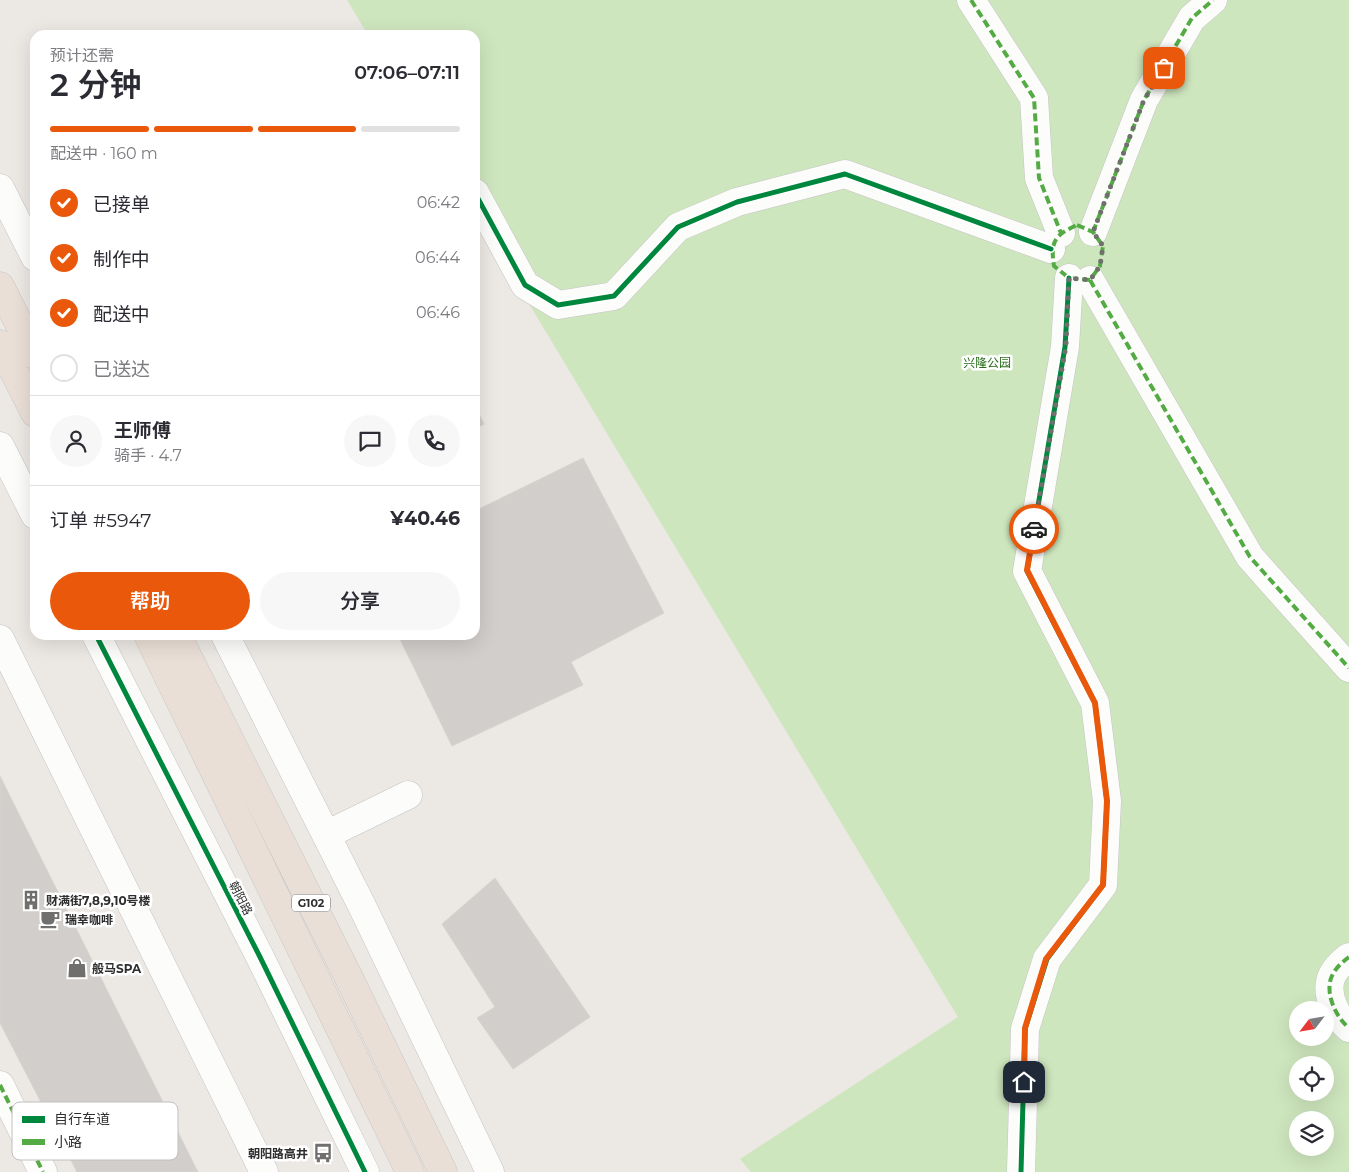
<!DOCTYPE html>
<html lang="zh">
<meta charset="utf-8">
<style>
:root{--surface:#fff;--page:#f7f7f7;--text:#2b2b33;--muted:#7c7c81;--line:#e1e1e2;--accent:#ea580c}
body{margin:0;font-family:Montserrat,"Noto Sans SC",sans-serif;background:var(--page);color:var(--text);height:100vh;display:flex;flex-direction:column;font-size:19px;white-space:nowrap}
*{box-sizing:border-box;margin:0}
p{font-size:16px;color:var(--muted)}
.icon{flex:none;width:28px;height:28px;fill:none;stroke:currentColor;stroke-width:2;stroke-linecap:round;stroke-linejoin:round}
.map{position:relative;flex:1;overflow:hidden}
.sheet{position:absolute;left:30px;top:30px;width:450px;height:610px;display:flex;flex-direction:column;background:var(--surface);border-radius:15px;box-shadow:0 5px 20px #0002}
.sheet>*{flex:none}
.needle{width:32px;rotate:239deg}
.buttons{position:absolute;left:1289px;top:1001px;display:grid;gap:10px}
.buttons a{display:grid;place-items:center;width:45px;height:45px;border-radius:50%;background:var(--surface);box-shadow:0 5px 20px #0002;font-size:25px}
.pin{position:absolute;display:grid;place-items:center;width:42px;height:42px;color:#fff;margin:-21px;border-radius:10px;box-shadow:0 2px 8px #0006}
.courier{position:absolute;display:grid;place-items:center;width:50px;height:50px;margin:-25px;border:4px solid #ea580c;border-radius:50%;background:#fff;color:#222;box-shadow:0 1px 6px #0007}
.head em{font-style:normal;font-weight:600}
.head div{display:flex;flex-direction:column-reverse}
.head{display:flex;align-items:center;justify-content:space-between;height:85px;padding:0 20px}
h1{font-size:32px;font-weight:600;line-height:38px}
.bar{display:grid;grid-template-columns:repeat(4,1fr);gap:8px 5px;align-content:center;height:60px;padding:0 20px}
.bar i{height:6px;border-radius:4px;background:var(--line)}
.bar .on{background:var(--accent)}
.bar p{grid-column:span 4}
.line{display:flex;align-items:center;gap:12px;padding:0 20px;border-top:1px solid var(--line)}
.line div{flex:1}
.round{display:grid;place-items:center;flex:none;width:52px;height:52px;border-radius:26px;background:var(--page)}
ol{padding:0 20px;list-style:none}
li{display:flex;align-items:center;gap:15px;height:55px}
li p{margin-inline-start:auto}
li .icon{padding:5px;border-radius:50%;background:var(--accent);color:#fff;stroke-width:4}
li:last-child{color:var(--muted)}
li i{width:28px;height:28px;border:2px solid var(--line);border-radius:50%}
.action{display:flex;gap:10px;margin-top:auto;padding:10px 20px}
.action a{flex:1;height:58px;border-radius:30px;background:var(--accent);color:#fff;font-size:20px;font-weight:600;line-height:58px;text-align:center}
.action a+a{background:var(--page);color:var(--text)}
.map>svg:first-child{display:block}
.green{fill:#cee6be;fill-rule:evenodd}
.building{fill:#d1cecb;stroke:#d7d4d0}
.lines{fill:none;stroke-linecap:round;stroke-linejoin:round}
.minor-casing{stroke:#c5c4c5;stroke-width:29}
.highway-casing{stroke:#c6c5c4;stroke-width:29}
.minor{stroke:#fcfcfb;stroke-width:28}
.highway{stroke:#eadfd6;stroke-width:28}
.quiet{stroke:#54ab44;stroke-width:4;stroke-dasharray:8 4;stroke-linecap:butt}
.cycleway-casing{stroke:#fff;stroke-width:8}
.cycleway{stroke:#00873e;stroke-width:5}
.done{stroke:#706f6e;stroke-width:5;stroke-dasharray:0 9}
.route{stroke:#ea580c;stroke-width:6}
.labels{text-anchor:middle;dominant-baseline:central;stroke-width:5;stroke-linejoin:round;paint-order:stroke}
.shield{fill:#fff;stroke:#6d6d6d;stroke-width:1}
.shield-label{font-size:11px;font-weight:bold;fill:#2e2e2e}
.park-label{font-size:12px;fill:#2c6e1b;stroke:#fff}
.street-label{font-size:12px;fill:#2e2e2e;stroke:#fff}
.poi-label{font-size:12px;font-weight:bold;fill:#2e2e2e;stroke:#fff;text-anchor:start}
.key{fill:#fff;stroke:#c0c0c0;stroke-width:1}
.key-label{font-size:14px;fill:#2e2e2e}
</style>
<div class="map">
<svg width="1349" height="1172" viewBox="0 0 1349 1172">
<rect width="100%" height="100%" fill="#ece8e4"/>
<path class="green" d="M347,0H1349V1172H751L740,1159L958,1017L475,214V35H368ZM1298,1010H1325V1038H1298ZM1298,1065H1325V1092H1298ZM1298,1120H1325V1148H1298Z"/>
<path class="building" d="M475,406L484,424L475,429Z
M583,458L664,613L571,662L583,685L452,746L398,635H475V511Z
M0,776L198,1172H77L0,1023Z
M495,878L590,1017L513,1069L477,1018L495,1007L442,924Z"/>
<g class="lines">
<defs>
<path id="minor" d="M971,0L1034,98L1039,178L1061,233
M0,188L35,257
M475,193L525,285L558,305L614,296L678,227L737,202L845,174L1051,249
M1093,232L1144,100L1192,18L1213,0
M1090,280L1250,557L1349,668
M0,446L35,515
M96,635L260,957L365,1172
M225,635L362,906L490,1172
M0,639L264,1172
M326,835L408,795
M1349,957C1341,963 1332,971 1330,982C1327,998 1337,1018 1349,1028
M0,1085L43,1172
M1021,1172L1025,1029L1047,959L1103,885L1107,801L1095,703L1027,571L1065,347L1069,278"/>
<path id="highway" d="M0,286L35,355
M0,344L35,413
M148,635L410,1172
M177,635L351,982L443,1172"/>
</defs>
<use href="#minor" class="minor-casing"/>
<use href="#highway" class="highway-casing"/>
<use href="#minor" class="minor"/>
<use href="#highway" class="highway"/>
<path class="quiet" d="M971,0L1034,98L1039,178L1061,233
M1077,225L1093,232L1103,246L1100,266L1090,280L1069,278L1054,266C1050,241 1055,235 1077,225Z
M1093,232L1144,100L1192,18L1213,0
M1090,280L1250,557L1349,668
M1349,957C1341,963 1332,971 1330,982C1327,998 1337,1018 1349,1028
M0,1085L43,1172"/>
<defs>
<path id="cycleway" d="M475,193L525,285L558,305L614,296L678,227L737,202L845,174L1051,249
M96,635L260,957L365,1172
M1021,1172L1025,1029L1047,959L1103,885L1107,801L1095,703L1027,571L1065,347L1069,278"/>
</defs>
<use href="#cycleway" class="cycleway-casing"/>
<use href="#cycleway" class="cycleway"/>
</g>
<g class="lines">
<path class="done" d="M1034,529L1066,346L1069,278L1090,280L1100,266L1103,246L1093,232L1144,100L1164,68"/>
<path class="route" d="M1024,1082L1025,1028L1046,959L1103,885L1107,801L1095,703L1027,570L1034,529"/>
</g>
<defs>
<symbol id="building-bare" viewBox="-9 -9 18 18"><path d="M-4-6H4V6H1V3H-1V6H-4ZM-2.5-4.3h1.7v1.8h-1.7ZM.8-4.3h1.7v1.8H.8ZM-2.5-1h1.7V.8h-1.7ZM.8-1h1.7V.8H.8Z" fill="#706f6e" stroke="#fff" stroke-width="2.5" paint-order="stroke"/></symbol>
<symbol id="cafe-bare" viewBox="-9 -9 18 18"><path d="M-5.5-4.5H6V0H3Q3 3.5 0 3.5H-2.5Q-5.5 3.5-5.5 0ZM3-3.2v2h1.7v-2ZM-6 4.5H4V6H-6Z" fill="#706f6e" stroke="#fff" stroke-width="2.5" paint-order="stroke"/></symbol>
<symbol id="shop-bare" viewBox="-9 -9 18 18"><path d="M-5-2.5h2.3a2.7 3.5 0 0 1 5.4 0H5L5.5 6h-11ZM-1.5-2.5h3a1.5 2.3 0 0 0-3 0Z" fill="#706f6e" stroke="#fff" stroke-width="2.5" paint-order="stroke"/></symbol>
<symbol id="bus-bare" viewBox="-9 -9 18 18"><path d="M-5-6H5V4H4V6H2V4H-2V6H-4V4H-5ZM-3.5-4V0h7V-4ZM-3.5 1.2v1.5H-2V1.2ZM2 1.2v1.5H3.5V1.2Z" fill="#706f6e" stroke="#fff" stroke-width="2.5" paint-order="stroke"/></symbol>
</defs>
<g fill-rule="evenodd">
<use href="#building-bare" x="17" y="886" width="28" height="28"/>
<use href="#cafe-bare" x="36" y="905" width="28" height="28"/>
<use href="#shop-bare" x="63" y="954" width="28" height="28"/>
<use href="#bus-bare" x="309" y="1139" width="28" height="28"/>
</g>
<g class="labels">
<rect class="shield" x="292" y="894.5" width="38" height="17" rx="4"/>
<g class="shield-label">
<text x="311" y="903">G102</text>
</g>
<g class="park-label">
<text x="987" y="362">兴隆公园</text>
</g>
<g class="street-label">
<text transform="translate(241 898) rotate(63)">朝阳路</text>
</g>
<g class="poi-label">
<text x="46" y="900">财满街7,8,9,10号楼</text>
<text x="65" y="919">瑞幸咖啡</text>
<text x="92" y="968">般马SPA</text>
<text x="308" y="1153" text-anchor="end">朝阳路高井</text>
</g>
</g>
<rect x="12" y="1102" width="166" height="58" rx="8" class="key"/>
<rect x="22" y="1116" width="23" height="7" fill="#00873e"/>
<rect x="22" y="1139" width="23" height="6" fill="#54ab44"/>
<g class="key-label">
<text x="54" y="1124">自行车道</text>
<text x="54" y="1147">小路</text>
</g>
</svg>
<div class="buttons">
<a><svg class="needle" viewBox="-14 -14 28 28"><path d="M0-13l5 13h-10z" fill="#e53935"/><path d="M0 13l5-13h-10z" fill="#7c7c81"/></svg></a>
<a><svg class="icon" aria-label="locate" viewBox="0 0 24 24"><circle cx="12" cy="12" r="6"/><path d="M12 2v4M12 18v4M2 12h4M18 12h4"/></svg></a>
<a><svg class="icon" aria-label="layers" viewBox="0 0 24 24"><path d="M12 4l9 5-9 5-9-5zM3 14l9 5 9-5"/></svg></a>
</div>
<div class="pin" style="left:1164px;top:68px;background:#ea580c"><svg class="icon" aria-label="bag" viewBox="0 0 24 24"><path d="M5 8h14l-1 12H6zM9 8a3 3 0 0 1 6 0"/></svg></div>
<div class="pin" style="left:1024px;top:1082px;background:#1f2937"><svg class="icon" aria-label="home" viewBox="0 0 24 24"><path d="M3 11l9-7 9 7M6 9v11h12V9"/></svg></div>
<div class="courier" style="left:1034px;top:529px"><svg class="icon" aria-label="car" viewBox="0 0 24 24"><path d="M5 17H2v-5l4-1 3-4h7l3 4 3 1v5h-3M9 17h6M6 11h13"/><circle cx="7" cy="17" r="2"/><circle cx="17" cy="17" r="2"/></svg></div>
<section class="sheet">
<div class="head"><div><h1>2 分钟</h1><p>预计还需</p></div><em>07:06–07:11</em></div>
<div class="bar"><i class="on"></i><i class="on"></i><i class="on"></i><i></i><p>配送中 · 160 m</p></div>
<ol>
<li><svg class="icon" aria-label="check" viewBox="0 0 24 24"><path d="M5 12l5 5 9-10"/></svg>已接单<p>06:42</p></li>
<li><svg class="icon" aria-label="check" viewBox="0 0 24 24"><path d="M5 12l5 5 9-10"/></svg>制作中<p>06:44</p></li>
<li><svg class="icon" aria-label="check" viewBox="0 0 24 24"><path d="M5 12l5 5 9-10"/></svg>配送中<p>06:46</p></li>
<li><i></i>已送达</li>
</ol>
<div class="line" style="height:90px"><a class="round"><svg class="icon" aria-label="person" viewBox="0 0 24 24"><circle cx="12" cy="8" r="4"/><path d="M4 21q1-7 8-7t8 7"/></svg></a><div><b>王师傅</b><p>骑手 · 4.7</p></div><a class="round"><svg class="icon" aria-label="chat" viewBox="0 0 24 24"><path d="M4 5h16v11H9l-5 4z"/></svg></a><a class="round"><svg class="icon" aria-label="phone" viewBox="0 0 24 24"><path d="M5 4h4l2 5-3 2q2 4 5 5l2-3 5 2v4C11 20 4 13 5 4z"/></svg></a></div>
<div class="line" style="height:65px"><div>订单 #5947</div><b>¥40.46</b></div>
<div class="action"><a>帮助</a><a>分享</a></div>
</section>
</div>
